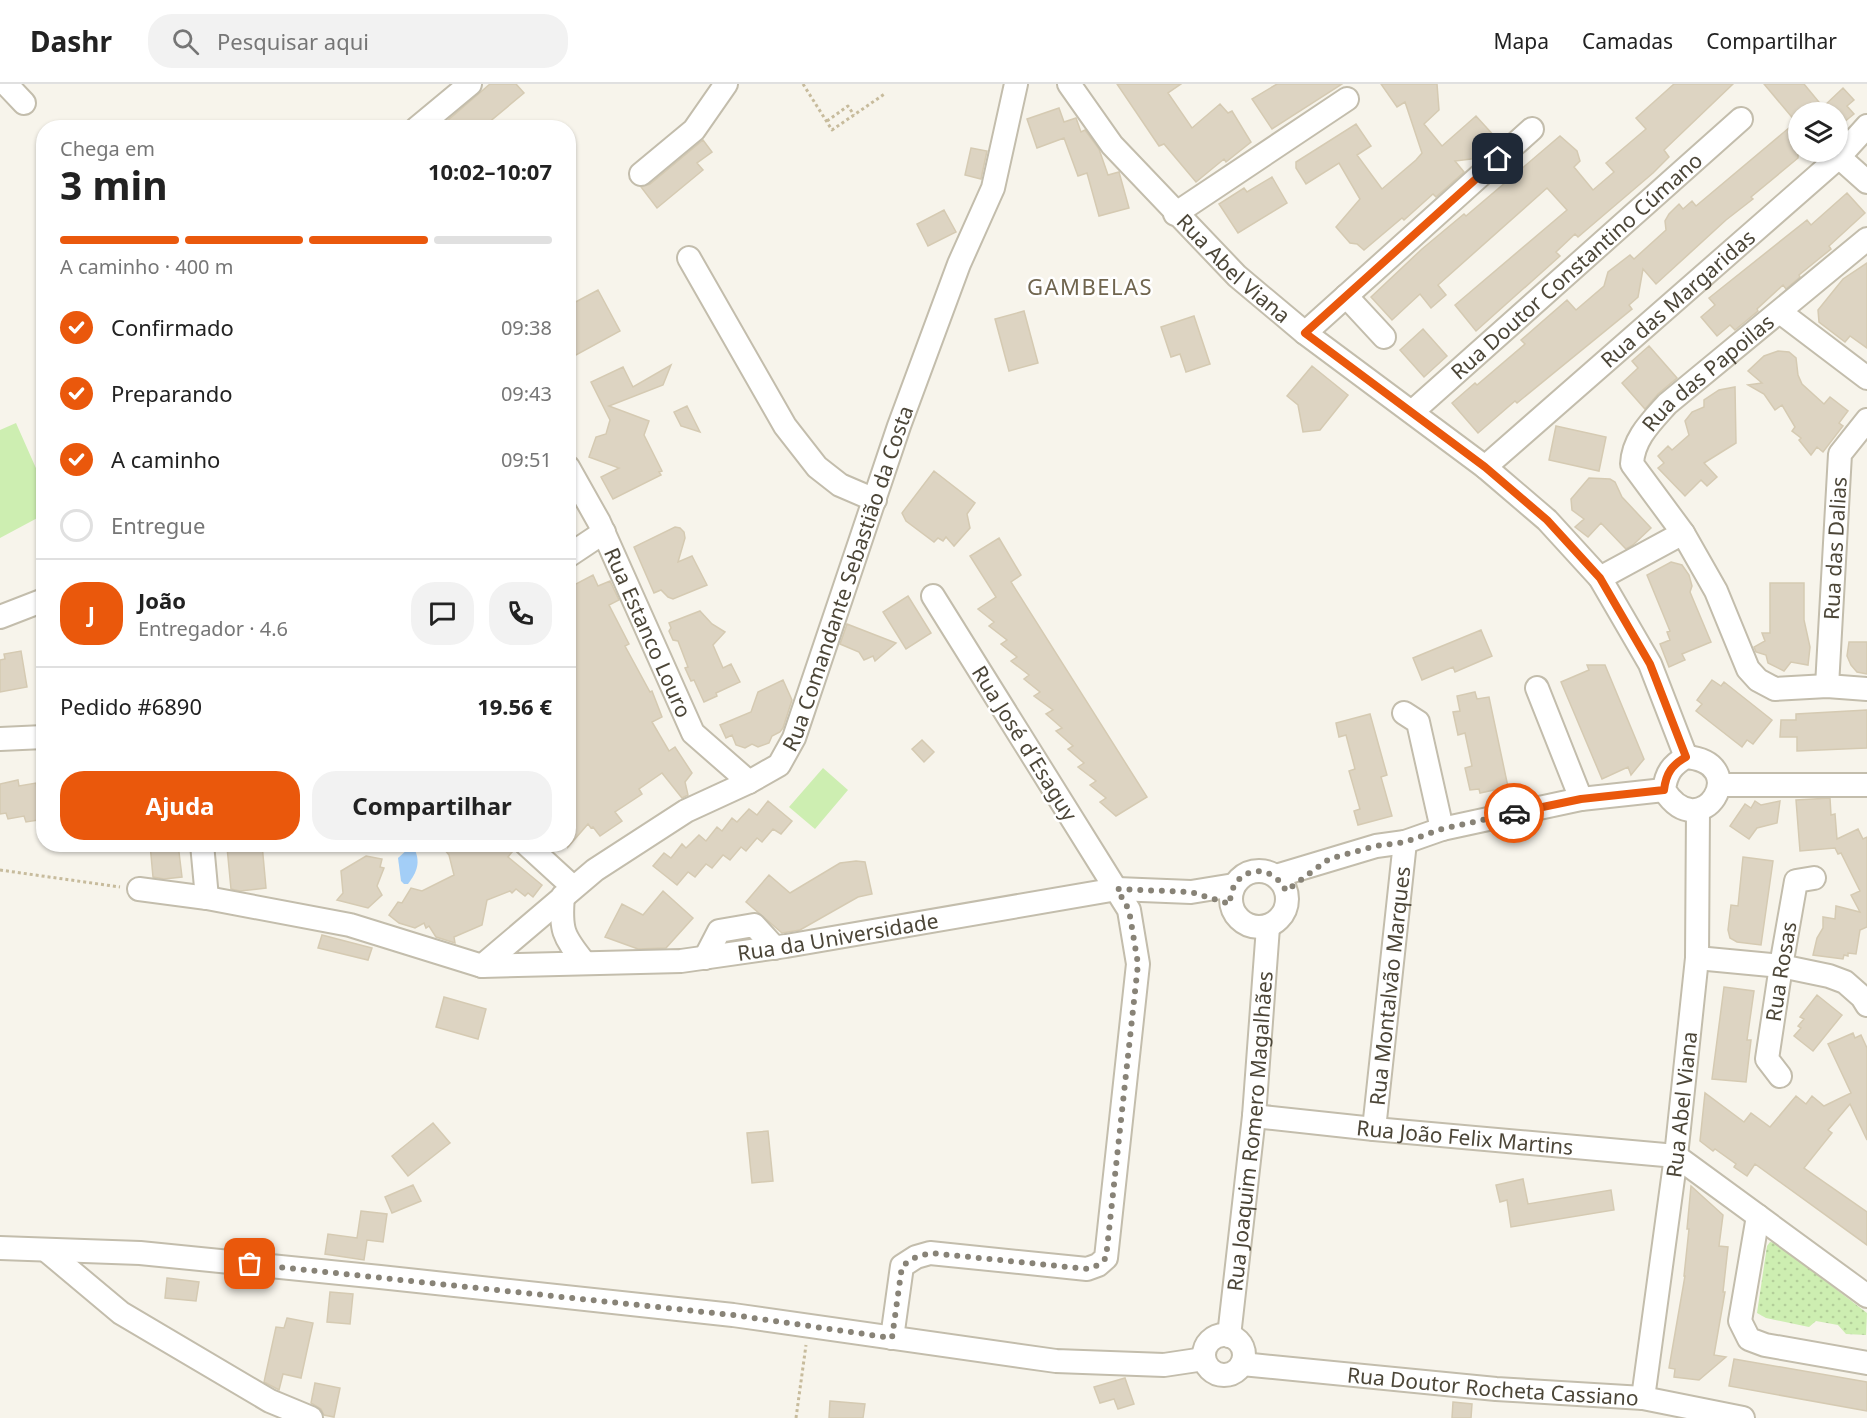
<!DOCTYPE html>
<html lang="pt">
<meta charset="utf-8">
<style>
:root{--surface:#fff;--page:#f2f2f2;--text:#222;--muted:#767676;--line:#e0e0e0;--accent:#ea580c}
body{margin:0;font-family:"Noto Sans",sans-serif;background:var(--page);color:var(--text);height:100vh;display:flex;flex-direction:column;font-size:22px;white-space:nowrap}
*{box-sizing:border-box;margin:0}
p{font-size:20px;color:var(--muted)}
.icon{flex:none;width:33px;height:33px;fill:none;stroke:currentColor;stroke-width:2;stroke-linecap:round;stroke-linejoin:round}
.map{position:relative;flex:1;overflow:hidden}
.drawer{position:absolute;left:36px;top:36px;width:540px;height:732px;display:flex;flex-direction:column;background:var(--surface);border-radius:24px;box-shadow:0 2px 4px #0004}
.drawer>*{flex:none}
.fabs{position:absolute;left:1788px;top:18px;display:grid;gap:12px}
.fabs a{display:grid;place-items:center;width:60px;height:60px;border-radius:50%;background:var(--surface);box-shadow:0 2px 4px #0004;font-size:30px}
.pin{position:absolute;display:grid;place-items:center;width:51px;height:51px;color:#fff;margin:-26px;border-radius:12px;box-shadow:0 3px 9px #0006}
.courier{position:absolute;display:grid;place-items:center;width:60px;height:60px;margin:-30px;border:4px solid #ea580c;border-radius:50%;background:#fff;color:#222;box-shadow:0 2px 8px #0007}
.head em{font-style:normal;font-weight:700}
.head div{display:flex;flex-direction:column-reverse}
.head{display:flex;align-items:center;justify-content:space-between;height:102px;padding:0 24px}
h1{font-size:39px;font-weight:700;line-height:45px}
.bar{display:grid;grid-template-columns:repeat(4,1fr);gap:9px 6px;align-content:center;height:72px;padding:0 24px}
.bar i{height:8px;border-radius:4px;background:var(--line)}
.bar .current{background:var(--accent)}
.bar p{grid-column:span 4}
.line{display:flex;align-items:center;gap:15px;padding:0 24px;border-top:2px solid var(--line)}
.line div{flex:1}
.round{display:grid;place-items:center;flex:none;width:63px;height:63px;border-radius:24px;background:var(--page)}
ol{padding:0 24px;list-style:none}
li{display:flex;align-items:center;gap:18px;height:66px}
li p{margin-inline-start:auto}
li .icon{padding:6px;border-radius:50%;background:var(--accent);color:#fff;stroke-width:4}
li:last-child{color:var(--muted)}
li i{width:33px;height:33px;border:3px solid var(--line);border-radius:50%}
.button{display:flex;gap:12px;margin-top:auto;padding:12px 24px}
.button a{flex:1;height:69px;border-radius:24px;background:var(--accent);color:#fff;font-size:24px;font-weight:700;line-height:69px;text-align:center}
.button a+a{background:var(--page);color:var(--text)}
header{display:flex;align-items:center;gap:36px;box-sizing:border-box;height:84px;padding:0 30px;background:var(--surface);border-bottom:2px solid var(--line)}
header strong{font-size:28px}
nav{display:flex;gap:33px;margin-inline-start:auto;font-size:21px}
.search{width:420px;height:54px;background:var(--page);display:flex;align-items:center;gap:15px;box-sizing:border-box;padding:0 21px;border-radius:24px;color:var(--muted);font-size:22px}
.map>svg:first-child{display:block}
.park{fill:url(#park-dots)}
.garden{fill:#cdeeb1}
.water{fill:#a3cef7}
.building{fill:#ddd4c2;stroke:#d5cab2;stroke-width:1.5}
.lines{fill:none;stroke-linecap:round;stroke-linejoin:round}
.minor-casing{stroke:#c3bdac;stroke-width:26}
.path{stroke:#c7bb9c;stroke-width:3;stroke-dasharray:3 3;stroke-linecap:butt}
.minor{stroke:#fff;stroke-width:22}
.done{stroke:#888377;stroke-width:6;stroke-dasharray:0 10.8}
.route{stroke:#ea580c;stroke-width:8}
.labels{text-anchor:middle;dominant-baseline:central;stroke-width:5;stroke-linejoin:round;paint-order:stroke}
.street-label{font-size:21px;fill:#4c4638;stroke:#fff}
.neighbourhood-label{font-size:22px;letter-spacing:1.5px;fill:#70654e;stroke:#fff}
</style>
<header>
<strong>Dashr</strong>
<div class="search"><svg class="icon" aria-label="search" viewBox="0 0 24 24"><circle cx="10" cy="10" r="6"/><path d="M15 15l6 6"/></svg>Pesquisar aqui</div>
<nav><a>Mapa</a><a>Camadas</a><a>Compartilhar</a></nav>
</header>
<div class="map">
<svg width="1867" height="1334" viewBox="0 0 1867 1334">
<defs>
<pattern id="park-dots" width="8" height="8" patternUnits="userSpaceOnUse" patternTransform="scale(1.5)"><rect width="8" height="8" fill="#cdeeb1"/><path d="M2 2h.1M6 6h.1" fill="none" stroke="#b2cd99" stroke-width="1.8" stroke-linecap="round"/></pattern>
</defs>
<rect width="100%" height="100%" fill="#f7f4eb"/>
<path class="park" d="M1770,1158L1776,1159L1867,1229L1866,1251L1846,1250L1838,1241L1816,1237L1809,1243L1766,1234L1757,1229L1767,1162Z"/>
<path class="garden" d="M16,339L43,400V431L0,454V346Z
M823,684L848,706L815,745L789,723Z"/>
<path class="water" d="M409,764H414C421,778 417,788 408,800H404L401,797L398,774Z"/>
<path class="building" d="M490,0H516L524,9L482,44H451L447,37Z
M1117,0H1181L1168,9L1192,44L1220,20L1228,29L1232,27L1251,58L1226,78L1224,75L1196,98L1164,60L1159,62Z
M1277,0H1342L1272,45L1252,15Z
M1381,0H1437L1439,26L1424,40L1442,62L1476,32L1496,54L1494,61L1479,74L1455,77L1464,88L1436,113L1433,110L1404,136L1402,134L1364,166L1357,160L1350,159L1336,143L1360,115L1339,79L1306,100L1296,84V78L1356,40L1371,62L1357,71L1382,105L1416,76L1422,69L1405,18L1397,23Z
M1674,0H1733L1664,66L1669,73L1653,89L1578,153L1575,150L1556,168L1560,172L1476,247L1455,221L1567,126L1547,104L1438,201L1446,211L1431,224L1420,210L1392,236L1371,213L1422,165L1464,130L1466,132L1560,52L1577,67L1580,77L1574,83L1593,106L1614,88L1606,79L1646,45L1636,34Z
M1764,0H1804L1823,23L1843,4L1854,16L1847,22L1854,30L1838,43V28H1798V74L1751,113L1753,115L1726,136L1656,200L1643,185L1638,213L1629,221L1632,225L1517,319L1515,317L1478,349L1452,319L1475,299L1477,301L1525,260L1521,256L1567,216L1576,226L1604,202L1608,188L1630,171L1634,175L1666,146L1665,137L1669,130L1679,120L1683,125L1692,117L1696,122L1796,38Z
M1059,24L1064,38L1076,34L1081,48L1085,46L1099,65L1108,91L1119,88L1129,124L1099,132L1087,89L1078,92L1064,54L1037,64L1027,35Z
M703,56L712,68L697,79L703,86L657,124L641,103L650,100Z
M971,64L987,67L981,95L965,91Z
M1272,93L1287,119L1238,149L1219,120L1244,104L1247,108Z
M1847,109L1865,129L1829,162L1831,165L1799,191L1800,193L1786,205L1783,201L1757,225L1758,227L1735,246L1730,241L1717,252L1701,233L1715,221L1709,214L1807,136L1811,141Z
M944,126L956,148L928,162L917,140Z
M1867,179V264L1850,252L1845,258L1819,238L1818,226L1843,195Z
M598,206L620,247L576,271L568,257V222Z
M1024,227L1038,279L1009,287L995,235Z
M1194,232L1210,280L1186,288L1180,270L1171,273L1161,243Z
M1423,245L1447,272L1424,293L1400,266Z
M1649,262L1677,294L1658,310L1645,325L1622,299L1638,284L1632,277Z
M1778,267L1789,268L1796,274L1798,291L1802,300L1824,320L1830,313L1848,327L1839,339L1843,342L1823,368L1817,363L1811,371L1799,356L1801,354L1792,347L1795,343L1782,321L1775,326L1764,310L1748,301L1762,299L1748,287L1764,272Z
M671,281L663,301L609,322L649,337L644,351L662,387L659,388L661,391L613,415L601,393L619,384L589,373L596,353L606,350L610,336L591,298L623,283L633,303Z
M1312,282L1348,311L1320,346L1303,348L1298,321L1287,312Z
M1735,303L1736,359L1704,379L1717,393L1707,402L1701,396L1685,412L1658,384L1664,379L1658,372L1668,362L1672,366L1689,351L1685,337L1692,328L1704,323V316L1719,306Z
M687,322L700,348L681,342L674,328Z
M1556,342L1606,353L1599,387L1549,376Z
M934,387L975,419L967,430L970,444L954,462L946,453L943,457L938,454L934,458L906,437L902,429Z
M1589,394L1610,395L1615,398L1622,413L1651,444L1633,461L1626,465L1601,439L1588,453L1575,443L1584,435L1572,426L1571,415Z
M675,443L680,444L684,448L685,454L678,478L692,472L707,501L673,515L668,513L661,506L654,509L634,463Z
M999,454L1021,491L1011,498L1147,713L1116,732L1100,718L1106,714L1090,701L1096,697L1078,683L1084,679L1068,665L1073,662L1056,647L1062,644L1046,630L1053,626L1034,612L1040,608L1024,595L1029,591L1011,577L1017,573L1001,560L1007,556L989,542L994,538L978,525L996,513L970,472Z
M1671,478L1682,481L1689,491L1692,502L1690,508L1711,558L1682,570L1685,576L1669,583L1660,560L1670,556L1667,548L1670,547L1647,491Z
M593,491L598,502L610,497L619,516L609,521L629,560L625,562L650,608L652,607L662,633L652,638L669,667L675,663L692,689L685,698L688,711L682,714L662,689L639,705L642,710L615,728L622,737L600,752L593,743L591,744L588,740L568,763V511L575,508L572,502Z
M1770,499H1804V536L1810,563L1808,581L1791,578L1784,587L1768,579L1766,571L1756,568L1754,563L1765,557L1762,549H1770Z
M908,512L931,549L906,565L883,528Z
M700,527L712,540L725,548L713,561L723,584L731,580L740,598L716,609L717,612L704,618L694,596L691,597L685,584L688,583L678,557L673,556L669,547L671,544L669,539Z
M847,540L896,559L875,577L873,572L864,576L859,568L840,560Z
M1481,546L1492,572L1455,588L1453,583L1422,596L1413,574Z
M1849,558H1867V590L1857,588L1851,581L1847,572Z
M21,567L27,603L0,608V576L5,575L4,570Z
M1587,581H1605L1644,675L1631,691L1628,683L1602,695L1561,598L1589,586Z
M783,596L792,616L783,644L780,648L772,652L769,659L758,663L752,660L745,664L736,661L732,651L726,654L720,641L751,628L758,608Z
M1712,596L1721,602L1724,598L1772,636L1753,660L1747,656L1742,663L1696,627L1702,620L1697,616Z
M1475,608L1477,615L1489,613L1508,703L1480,709L1479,705L1470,706L1465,684L1472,682L1465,649L1458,651L1453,628L1460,627L1457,612Z
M1867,626V664L1797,667V653H1780L1781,636H1796V630Z
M1370,630L1387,691L1381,693L1392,732L1358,741L1354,727L1360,725L1349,687L1355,685L1346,651L1339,653L1336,639Z
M922,656L934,668L924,678L912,665Z
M18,696L19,702L36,699L37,705L44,704V735L26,738L24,732L8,735L6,729L0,730V700Z
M1830,714L1831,731L1835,730L1837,755L1858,745L1863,755L1867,753V843L1860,846L1856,870L1848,869V872L1844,871L1843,875L1813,871L1817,854L1823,844V833L1835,835L1836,822L1860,828L1851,811L1860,807L1841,769L1838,770L1835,764L1800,767L1796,716Z
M768,717L792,737L781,750L773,745L762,758L757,754L746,767L741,763L730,776L723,771L712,784L706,780L695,793L688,788L677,801L653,782L664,769L671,774L682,760L686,764L699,751L706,757L717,743L722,747L732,734L737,738L749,725L757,731Z
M1755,717L1761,721L1780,717L1777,739L1757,744L1749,755L1730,742L1745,720L1751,724Z
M150,760H178L182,793L164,795L153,793Z
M262,760L266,804L240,807L231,805L227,763Z
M440,760H504L512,768L508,773L542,801L533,813L528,809L525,812L516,805L512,809L510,807L487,816L482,841L454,853L455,859L436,853L429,842L426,844L424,839L415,844L399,839L389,831L398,818L402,819L411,804L422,807L454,791L449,771Z
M366,772L382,775L380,783L384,784L377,802L382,811L368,824L337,816L343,809L341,787Z
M1743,773L1773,777L1761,861L1737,858L1730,854L1728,846L1731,821L1738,822Z
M856,777L865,778L872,810L858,813L800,846L782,849L746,818L769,791L790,809L840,779Z
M663,807L693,834L666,864L638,865L605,853L622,820L643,831Z
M322,851L372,864L368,876L318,864Z
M1724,903L1754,907L1747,956H1751L1746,998L1712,995Z
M1817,911L1842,931L1813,967L1794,952L1801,944L1798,942L1804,935L1800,933Z
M444,913L486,925L478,955L436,943Z
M1853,949L1855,954L1861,951L1867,964V1056L1850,1020L1828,1046L1832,1049L1804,1084L1867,1128V1161L1755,1080L1747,1092L1734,1083L1736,1080L1715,1065L1713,1067L1700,1057L1705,1009L1744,1038L1751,1029L1770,1043L1796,1012L1806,1020L1812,1012L1824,1022L1851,1009L1828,960Z
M433,1039L450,1059L408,1092L392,1072Z
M768,1047L773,1097L752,1099L747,1049Z
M1523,1095L1528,1120L1611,1106L1614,1126L1511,1143L1507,1116L1500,1118L1496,1101Z
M413,1101L421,1117L392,1129L385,1113Z
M1691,1102L1723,1131L1719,1162L1728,1163L1723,1208H1725L1714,1271L1726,1273L1699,1296L1674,1293L1675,1285L1669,1284L1685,1192H1684L1689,1145H1687Z
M361,1127L387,1130L383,1158L367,1156L364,1176L325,1170L328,1150L357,1154Z
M167,1194L199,1198L196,1217L165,1214Z
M330,1208L353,1210L350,1240L327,1238Z
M287,1234L313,1239L301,1294L283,1290L279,1306L264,1298L276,1243L284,1244Z
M1734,1275L1867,1298V1327L1729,1302Z
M1125,1294L1134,1320L1118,1325L1114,1315L1100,1319L1094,1303Z
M315,1299L340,1304L334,1333L324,1331L321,1325L311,1319Z
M830,1317L865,1320L863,1334H829Z
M1453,1318L1472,1320L1471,1334H1452Z"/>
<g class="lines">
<defs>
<g id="minor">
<path d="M6,0L24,19"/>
<path id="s1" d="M1069,0L1112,61L1237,192L1305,249L1485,383L1547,436L1600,494L1650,580L1686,673"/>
<path d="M417,44L470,0"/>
<path d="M1839,73L1867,98"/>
<path d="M641,90L694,46L726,0"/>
<path d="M1175,130L1347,15"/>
<path d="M689,174L785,342L817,383L840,401L875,416"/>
<path d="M1346,212L1384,253"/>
<path d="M1780,228L1867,294"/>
<path d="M1305,249L1532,45"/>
<path id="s2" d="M1412,328L1741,35"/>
<path id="s3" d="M568,383L599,438L693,649L749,698"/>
<path id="s4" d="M1485,383L1839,73L1867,42"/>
<path id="s5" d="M1683,449L1632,380C1633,355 1651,338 1667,320L1867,155"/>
<path d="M568,472L604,448"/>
<path d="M1600,494L1683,449L1716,507L1748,585L1758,596L1775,605L1827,602L1867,605"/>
<path d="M0,533L44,516"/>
<path id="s6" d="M1827,602L1840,370L1867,336"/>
<path d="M1537,604L1581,715"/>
<path d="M1404,629L1418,638L1442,745"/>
<path d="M0,655L44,653"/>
<path d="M1686,673C1754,679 1701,764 1664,706C1666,689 1672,681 1686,673Z"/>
<path d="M1720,701H1867"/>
<path d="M202,760L207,814"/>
<path d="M526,760L573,803"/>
<circle cx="1259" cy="815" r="28"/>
<path d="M1276,792L1376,762L1405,758L1442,745L1581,715L1664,706"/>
<path id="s7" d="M139,805L207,814L350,841L482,882L681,877L786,862L1117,805L1191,808L1234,801"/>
<path d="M563,812C560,846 563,852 584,878"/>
<path d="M705,874L719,847L754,841L775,864"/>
<path d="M1697,874L1781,882L1829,892L1845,898L1862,913L1867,921"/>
<path id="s8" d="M482,882L595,786L686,727L749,698L779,681L794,654L899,342L959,180L993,104L1016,0"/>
<path id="s9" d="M1780,992L1767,975L1781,882L1796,797L1814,794"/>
<path id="s10" d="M1254,1032L1374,1045L1676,1072L1867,1212"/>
<path id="s11" d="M1374,1045L1405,758"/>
<path d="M1758,1132L1740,1237L1749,1255L1765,1261L1867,1279"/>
<path d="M0,1164L140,1169L380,1193L733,1231L1056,1277L1164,1281L1204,1275"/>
<path d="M47,1167L121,1229L270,1317L311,1334"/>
<circle cx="1224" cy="1271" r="20"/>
<path id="s12" d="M1229,1252L1254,1032L1268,843"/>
<path d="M892,1254L902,1182L916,1173L930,1169L1087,1185L1098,1181L1106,1174L1138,880L1129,826L933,512"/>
<path id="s13" d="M1242,1280L1496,1305L1643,1314L1743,1334"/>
<path id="s14" d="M1643,1314L1676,1072L1697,874L1698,726"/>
</g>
</defs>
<use href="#minor" class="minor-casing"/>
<path class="path" d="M803,0L832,46L886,9
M827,37L848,22L854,31
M0,786L120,803
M796,1334L806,1261"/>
<use href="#minor" class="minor"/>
</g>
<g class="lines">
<path class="done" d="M250,1180L733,1231L892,1254L902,1182L916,1173L930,1169L1088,1185L1098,1181L1106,1174L1138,880L1129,826L1117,805L1191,808L1230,820C1230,784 1270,775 1286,807L1329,775L1376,762L1405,758L1442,745L1514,729"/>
<path class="route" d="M1498,75L1305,249L1485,383L1547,436L1600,494L1650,580L1686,673C1672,681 1666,689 1664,706L1581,715L1514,729"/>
</g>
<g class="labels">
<g class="street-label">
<text stroke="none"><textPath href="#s2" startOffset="220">Rua Doutor Constantino Cúmano</textPath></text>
<text stroke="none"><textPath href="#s1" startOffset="248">Rua Abel Viana</textPath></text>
<text stroke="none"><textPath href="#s4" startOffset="256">Rua das Margaridas</textPath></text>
<text stroke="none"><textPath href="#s5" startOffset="208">Rua das Papoilas</textPath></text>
<text stroke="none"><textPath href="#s6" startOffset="138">Rua das Dalias</textPath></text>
<text stroke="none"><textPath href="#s8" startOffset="560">Rua Comandante Sebastião da Costa</textPath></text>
<text stroke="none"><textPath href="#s3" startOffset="184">Rua Estanco Louro</textPath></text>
<text transform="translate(1025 659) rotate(58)">Rua José d´Esaguy</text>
<text stroke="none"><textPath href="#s7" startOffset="710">Rua da Universidade</textPath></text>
<text stroke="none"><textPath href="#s9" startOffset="110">Rua Rosas</textPath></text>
<text stroke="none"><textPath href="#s11" startOffset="144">Rua Montalvão Marques</textPath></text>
<text stroke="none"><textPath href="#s14" startOffset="296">Rua Abel Viana</textPath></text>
<text stroke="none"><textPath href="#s12" startOffset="206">Rua Joaquim Romero Magalhães</textPath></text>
<text stroke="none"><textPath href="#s10" startOffset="212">Rua João Felix Martins</textPath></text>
<text stroke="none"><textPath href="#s13" startOffset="252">Rua Doutor Rocheta Cassiano</textPath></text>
</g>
<g class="neighbourhood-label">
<text x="1090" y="202">GAMBELAS</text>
</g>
</g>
</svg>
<div class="fabs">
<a><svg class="icon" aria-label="layers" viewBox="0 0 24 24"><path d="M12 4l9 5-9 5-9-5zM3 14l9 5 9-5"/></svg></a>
</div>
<div class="pin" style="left:250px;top:1180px;background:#ea580c"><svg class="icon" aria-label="bag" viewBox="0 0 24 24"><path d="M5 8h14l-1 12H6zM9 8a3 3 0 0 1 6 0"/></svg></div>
<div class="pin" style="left:1498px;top:75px;background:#1f2937"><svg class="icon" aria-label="home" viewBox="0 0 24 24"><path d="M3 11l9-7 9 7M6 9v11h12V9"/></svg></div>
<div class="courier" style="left:1514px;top:729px"><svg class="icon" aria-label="car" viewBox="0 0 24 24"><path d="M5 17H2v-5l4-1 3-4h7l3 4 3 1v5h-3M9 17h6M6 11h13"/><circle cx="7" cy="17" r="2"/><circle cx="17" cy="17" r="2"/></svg></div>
<section class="drawer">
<div class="head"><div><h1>3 min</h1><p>Chega em</p></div><em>10:02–10:07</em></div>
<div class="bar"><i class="current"></i><i class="current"></i><i class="current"></i><i></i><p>A caminho · 400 m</p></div>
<ol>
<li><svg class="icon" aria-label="check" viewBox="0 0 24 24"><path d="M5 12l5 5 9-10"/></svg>Confirmado<p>09:38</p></li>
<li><svg class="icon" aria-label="check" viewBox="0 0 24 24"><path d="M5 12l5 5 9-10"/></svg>Preparando<p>09:43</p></li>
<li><svg class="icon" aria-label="check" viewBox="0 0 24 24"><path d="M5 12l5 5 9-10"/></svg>A caminho<p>09:51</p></li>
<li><i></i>Entregue</li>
</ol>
<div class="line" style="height:108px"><b class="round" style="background:var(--accent);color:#fff">J</b><div><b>João</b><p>Entregador · 4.6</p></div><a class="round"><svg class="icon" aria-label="chat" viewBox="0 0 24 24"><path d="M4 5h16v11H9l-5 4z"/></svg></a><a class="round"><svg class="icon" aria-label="phone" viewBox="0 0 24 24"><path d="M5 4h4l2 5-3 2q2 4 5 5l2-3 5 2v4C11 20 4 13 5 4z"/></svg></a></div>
<div class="line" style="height:78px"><div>Pedido #6890</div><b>19.56 €</b></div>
<div class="button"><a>Ajuda</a><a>Compartilhar</a></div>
</section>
</div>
